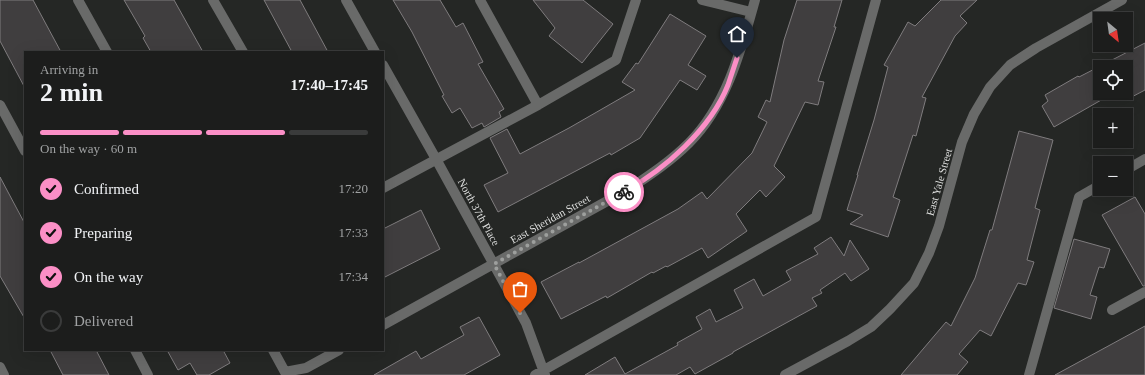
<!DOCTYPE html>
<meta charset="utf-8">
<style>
:root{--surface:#1c1d1c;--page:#252625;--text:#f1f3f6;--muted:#a0a2a3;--line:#3a3b3b;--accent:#fb8fc6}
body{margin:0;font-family:Georgia,serif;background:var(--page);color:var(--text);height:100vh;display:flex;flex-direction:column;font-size:15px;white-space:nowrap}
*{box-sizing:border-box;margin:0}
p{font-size:13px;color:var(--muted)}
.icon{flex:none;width:22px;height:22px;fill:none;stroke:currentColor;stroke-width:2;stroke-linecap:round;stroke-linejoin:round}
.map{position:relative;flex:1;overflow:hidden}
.drawer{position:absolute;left:24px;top:51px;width:360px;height:300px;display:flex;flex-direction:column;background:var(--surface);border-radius:0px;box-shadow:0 4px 16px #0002,0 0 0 1px var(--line)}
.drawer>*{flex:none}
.needle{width:26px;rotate:151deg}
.controls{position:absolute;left:1093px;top:12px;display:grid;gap:8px}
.controls a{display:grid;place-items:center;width:40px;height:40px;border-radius:0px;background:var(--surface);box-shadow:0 4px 16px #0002,0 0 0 1px var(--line);font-size:20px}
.pin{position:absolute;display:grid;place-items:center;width:34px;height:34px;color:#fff;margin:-41px -17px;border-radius:50% 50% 50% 0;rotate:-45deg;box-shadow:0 0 4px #0007}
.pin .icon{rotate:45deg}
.courier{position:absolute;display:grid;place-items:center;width:40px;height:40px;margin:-20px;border:3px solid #fb8fc6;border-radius:50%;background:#fff;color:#222;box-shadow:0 1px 5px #0007}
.overview em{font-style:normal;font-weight:700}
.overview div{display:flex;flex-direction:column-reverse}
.overview{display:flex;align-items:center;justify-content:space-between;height:68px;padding:0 16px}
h1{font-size:26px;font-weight:700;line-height:30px}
.bar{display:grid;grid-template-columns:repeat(4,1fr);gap:6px 4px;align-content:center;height:48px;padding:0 16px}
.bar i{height:5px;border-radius:3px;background:var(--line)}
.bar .on{background:var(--accent)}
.bar p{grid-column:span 4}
ol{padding:0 16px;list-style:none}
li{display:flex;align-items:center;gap:12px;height:44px}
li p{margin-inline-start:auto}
li .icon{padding:4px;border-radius:50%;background:var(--accent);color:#111;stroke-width:4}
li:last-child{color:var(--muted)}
li i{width:22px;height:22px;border:2px solid var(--line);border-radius:50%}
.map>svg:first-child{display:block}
.building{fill:#403e3f;stroke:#7f7c7e}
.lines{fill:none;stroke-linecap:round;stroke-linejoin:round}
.minor{stroke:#696a69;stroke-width:10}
.done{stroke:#9d9f9d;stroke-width:4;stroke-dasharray:0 7.2}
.route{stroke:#fb8fc6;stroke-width:5}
.labels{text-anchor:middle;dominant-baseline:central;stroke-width:3;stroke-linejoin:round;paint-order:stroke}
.street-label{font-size:11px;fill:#dedfde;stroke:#252725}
</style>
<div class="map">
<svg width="1145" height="375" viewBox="0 0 1145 375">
<rect width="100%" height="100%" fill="#252725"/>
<path class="building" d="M0,0H33L61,52H25V88L0,41Z
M124,0H174L203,52H151L143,38L145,36Z
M264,0H300L328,52H292Z
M393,0H440L456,27L463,23L483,62L478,64L504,109L499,112L501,117L484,127L482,123L472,128L460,108L452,113L442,96L444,95L412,32Z
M533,0H583L613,24L582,63L549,36L555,28Z
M797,0H842L834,27H836L818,81L824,82L818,105L805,102L774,166L785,177L766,197L760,190L736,214L747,231L708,258L702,248L667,267L666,266L653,273L652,272L607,298L606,296L561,319L541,282L579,262V263L678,209L702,192L707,199L752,153L767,122L758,117L766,100L770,102L784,40Z
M941,0H977L960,16L967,23L955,36L922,97L926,98L916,136L913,135L893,197L900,200L888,237L850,224L863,215L847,210L858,175H857L874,120L888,67L884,65L908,22L915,26Z
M670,14L706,36L688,65L706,76L697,90L680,80L640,138L611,155L610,153L498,212L484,185L508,173L490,138L507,129L520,154L569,128L635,90L622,82L636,63L638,64Z
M1145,43V90L1126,100L1122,93H1126V67H1100V93H1117L1104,100L1103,99L1054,127L1042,106L1048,101L1045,95L1078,76L1079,77Z
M1019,131L1053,140L1035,208L1040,210L1027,260L1034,262L1026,285L1018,283L991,336L980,330L959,354L968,362L957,375H901L946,322L951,326L975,278L990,230H992Z
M0,177L25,224V319L0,276Z
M1135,197L1145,214V286H1143L1102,215Z
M421,210L440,249L383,278V229Z
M831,237L844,256L850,240L869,269L851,281L845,273L820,290L822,293L812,298L817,306L733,352V353L695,374L690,367L676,375H585L615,357L625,374L678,345L677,343L702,329L696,317L710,309L716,322L743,308L734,290L754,279L763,296L791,280L786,271L818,254L814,248Z
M1074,239L1110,249L1104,268L1099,267L1090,295L1097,297L1091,319L1054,308Z
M479,317L500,355L464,375H374L416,351L421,359L464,335L460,327Z
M1145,326V375H1055Z
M50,350H96L109,375H63Z
M167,350H223L230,363L209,375H197L190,363L178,370Z"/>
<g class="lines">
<path class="minor" d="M78,0L107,52
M213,0L243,52
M346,0L375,52
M480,0L538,105
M702,0L751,12
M383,65L436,159L526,323L545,375
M0,105L25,151
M1126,170L1145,159
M383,188L538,105L616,60L636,0
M1112,310L1145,292
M383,325L629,189C650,175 671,161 689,143C727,105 741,50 755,0
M135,350L148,375
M273,350L285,372L306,368L339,350
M0,367L4,375
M535,375L816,217L876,0
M785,375L848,341L871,327L890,309L914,283L929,253L939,226L962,142L974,114L990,87L1010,65L1036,48L1122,0
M1029,375L1079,197L1100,185"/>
</g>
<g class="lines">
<path class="done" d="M520,313L494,264L624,192"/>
<path class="route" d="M624,192C665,169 710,130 728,85C731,76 734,67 737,58"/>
</g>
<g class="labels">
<g class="street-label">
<text transform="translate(939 182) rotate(-74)">East Yale Street</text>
<text transform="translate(479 212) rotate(61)">North 37th Place</text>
<text transform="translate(550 219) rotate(-29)">East Sheridan Street</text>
</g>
</g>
</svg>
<div class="controls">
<a><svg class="needle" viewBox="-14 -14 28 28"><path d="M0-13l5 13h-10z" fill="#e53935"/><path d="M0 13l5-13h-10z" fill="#a0a2a3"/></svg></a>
<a><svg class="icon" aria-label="locate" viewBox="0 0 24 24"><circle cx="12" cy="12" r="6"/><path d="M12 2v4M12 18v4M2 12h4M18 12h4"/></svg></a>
<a>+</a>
<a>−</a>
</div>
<div class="pin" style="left:520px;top:313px;background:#ea580c"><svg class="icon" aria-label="bag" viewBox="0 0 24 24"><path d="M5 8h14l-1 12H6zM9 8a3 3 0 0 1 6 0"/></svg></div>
<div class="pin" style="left:737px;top:58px;background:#1f2937"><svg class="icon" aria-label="home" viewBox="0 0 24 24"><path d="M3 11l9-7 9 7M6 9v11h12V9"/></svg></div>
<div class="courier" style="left:624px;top:192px"><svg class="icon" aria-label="bike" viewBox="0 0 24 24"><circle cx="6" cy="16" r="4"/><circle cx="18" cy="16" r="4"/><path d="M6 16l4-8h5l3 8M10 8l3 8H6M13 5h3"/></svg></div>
<section class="drawer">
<div class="overview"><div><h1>2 min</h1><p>Arriving in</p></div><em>17:40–17:45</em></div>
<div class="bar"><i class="on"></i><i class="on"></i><i class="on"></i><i></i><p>On the way · 60 m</p></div>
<ol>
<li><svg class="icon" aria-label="check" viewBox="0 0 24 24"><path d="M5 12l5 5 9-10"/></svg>Confirmed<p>17:20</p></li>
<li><svg class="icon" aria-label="check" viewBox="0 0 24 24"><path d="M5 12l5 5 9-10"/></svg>Preparing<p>17:33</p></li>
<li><svg class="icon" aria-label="check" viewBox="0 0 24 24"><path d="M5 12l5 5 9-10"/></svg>On the way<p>17:34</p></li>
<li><i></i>Delivered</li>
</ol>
</section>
</div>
